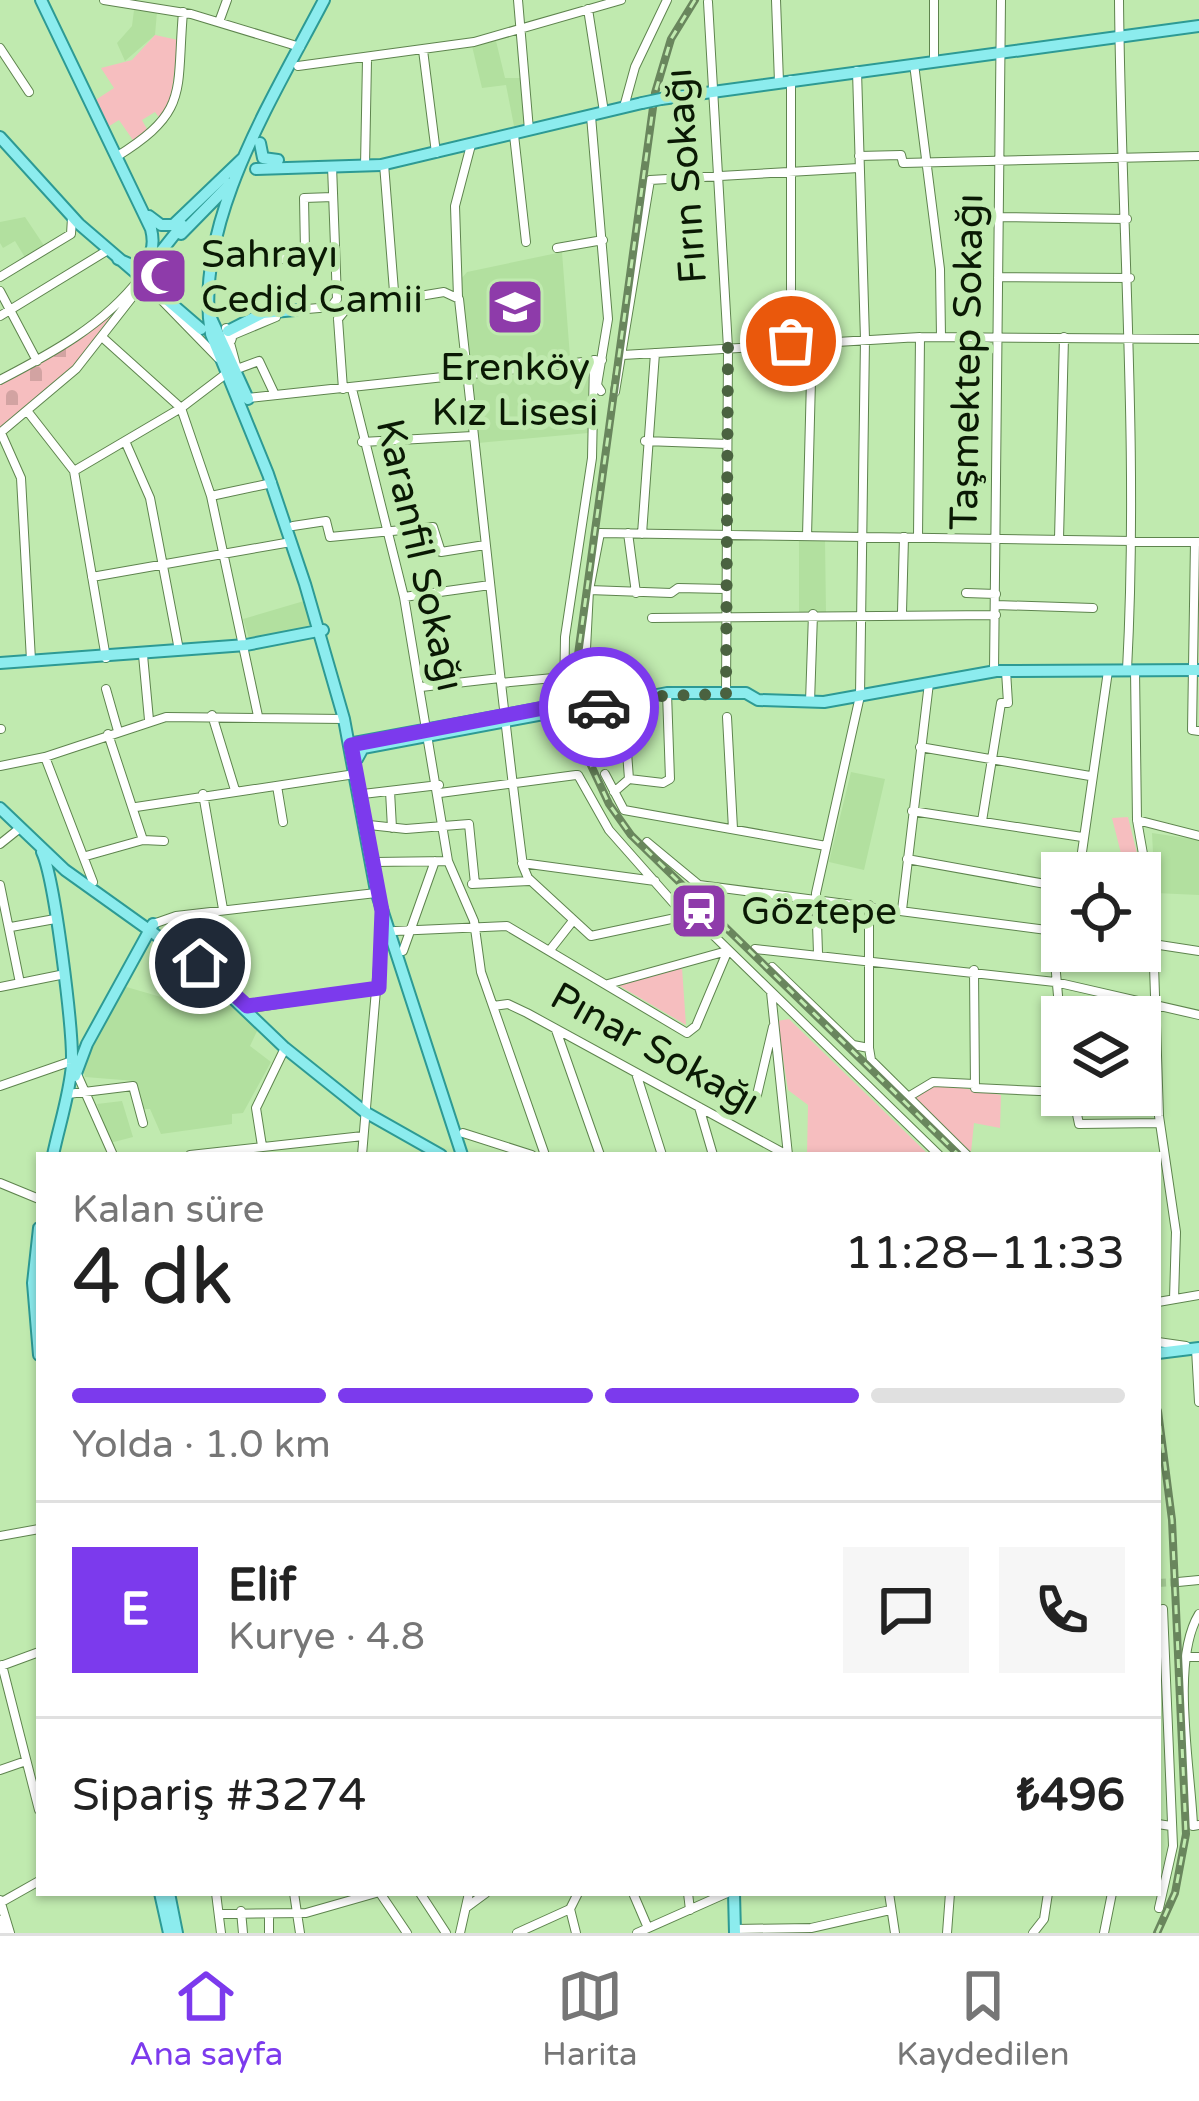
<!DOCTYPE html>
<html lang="tr">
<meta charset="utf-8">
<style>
:root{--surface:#fff;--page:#f6f6f6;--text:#222;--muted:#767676;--line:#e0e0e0;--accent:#7c3aed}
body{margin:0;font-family:"Varela Round",sans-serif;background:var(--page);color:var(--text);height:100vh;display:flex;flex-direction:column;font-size:45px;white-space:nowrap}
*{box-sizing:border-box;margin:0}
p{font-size:39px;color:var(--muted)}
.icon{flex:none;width:66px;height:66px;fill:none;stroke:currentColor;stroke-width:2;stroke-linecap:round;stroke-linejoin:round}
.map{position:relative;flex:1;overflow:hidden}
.sheet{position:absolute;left:36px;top:1152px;width:1125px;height:744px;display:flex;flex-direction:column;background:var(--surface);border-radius:0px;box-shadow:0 3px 9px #0004}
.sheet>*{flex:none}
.controls{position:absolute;left:1041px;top:852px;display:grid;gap:24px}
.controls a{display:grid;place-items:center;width:120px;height:120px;border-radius:0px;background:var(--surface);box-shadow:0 3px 9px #0004;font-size:60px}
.pin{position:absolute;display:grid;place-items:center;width:102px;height:102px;color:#fff;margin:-51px;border:6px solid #fff;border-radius:50%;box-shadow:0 3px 12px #0007}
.courier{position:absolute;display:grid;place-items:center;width:120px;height:120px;margin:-60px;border:9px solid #7c3aed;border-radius:50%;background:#fff;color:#222;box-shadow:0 3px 15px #0007}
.head em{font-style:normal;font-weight:600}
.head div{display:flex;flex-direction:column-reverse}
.head{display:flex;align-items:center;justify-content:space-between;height:204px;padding:0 36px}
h1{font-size:78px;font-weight:600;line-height:90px}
.bar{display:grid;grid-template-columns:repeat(4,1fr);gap:18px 12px;align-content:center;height:144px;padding:0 36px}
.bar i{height:15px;border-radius:9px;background:var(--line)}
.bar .selected{background:var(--accent)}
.bar p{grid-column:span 4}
.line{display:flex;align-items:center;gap:30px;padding:0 36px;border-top:3px solid var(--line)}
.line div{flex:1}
.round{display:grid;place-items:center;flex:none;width:126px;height:126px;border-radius:0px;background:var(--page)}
.dock{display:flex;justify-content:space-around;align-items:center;height:168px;border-top:3px solid var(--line);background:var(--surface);font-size:33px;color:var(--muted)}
.dock a{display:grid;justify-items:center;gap:6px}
.dock .selected{color:var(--accent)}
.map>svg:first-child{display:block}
.built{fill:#b2e09f}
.cemetery{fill:url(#cemetery-stones)}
.green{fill:#f6bebf}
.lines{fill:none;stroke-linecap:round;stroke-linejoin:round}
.minor-tunnel{stroke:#a5cb95;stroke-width:8;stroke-dasharray:8 4;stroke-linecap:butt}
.minor-casing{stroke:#5e844e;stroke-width:10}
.major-casing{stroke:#2d9a94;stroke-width:14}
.minor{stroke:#fff;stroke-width:8}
.major{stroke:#8cecee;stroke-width:10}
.rail-casing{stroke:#69865d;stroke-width:8}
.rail{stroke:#c0eaaf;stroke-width:3;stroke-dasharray:9;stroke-linecap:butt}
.major-bridge-casing{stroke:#2d9a94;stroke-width:14;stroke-linecap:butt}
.major-bridge{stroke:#8cecee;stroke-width:10}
.done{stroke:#4a6240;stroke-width:12;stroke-dasharray:0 21.6}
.route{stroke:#7c3aed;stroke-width:15}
.labels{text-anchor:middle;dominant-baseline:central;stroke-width:10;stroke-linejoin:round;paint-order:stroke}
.street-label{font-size:39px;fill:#0a1904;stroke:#c0eaaf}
.poi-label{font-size:39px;fill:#0a1904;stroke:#c0eaaf;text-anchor:start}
</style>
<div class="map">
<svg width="1199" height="1933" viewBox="0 0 1199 1933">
<defs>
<pattern id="cemetery-stones" width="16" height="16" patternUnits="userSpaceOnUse" patternTransform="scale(3)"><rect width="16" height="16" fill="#f6bebf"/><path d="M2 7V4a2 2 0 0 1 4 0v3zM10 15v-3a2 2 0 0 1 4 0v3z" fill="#d2a3a2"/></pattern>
</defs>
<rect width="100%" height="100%" fill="#c0eaaf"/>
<path class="built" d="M134,10L157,12L155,35L125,61L117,43L132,26Z
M496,41L505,78H523L526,124L514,126L506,85L482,88L472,46Z
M25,217L45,247L26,259L15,241L3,248L0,243V222Z
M562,252L570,357L468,371L461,279L467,272Z
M588,368V433L478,443L468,380Z
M799,539H825L826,613L799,614Z
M304,601L310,625L250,642L243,619Z
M851,772L885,779L864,870L829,862Z
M1152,833L1199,840V895L1155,893Z
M191,968L258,1029L250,1046L271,1062L243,1113L232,1114V1124L161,1134L150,1109H143L135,1081L85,1077L83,1068L123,986L161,997L177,991Z
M122,1101L133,1137L110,1143L97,1104Z"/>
<path class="cemetery" d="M110,317L74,367L0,429V384Z"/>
<path class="green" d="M155,35L178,40L169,116L162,121L155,112L142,120L149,133L135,143L119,120L106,128L94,101L114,88L101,68L132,60Z
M1128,817L1146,890L1140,892V873H1126L1112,818Z
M682,968L686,1025L618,985Z
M789,1019L929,1155H807L808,1105L788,1090L777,1021Z
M934,1083L1001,1095L1000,1128L974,1123L971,1152L912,1098Z"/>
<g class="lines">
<path class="minor-tunnel" d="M1158,1583L1178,1582"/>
<defs>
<path id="minor" d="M104,0L191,14L300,47
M518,0L529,130
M776,0L779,82
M1119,0C1121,224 1139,446 1127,670
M708,2L728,348L726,694
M588,9L604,112
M219,22L227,0
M0,48L29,92
M423,50L436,153
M934,60V0
M914,64L940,269L941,337
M298,66L474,42L621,0
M791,80V342
M624,107L635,67L667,0
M591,116L608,319L597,385L601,391
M514,135L526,242
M859,156L901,155L903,163L1199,156
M116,157C190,111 176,93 183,12
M384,164L395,304
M332,166L337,299
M365,166L367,60
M998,217L1127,219
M557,248L603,240
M282,259L305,251L304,198L333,197
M0,277L71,234L72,218
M998,277L1130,278
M0,291L37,361
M458,297L455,206L471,145
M295,310L331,307L337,299
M0,316L108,250
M338,319L347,308L444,292L459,299L501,683C508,744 515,805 523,866L528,878L591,936L685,916L609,830L578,775H576L440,793
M338,319L343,389
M226,328L237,369L259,361L275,395
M102,337L181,408L211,496L258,716
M231,341L233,335L276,317
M623,355L920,337L1199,339
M0,380C52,353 104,325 140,278
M352,389L404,597L448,861L474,921L481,972L545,1155
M615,392L650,180L859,168
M248,398L602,360
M28,412L74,471L106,658
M0,433L76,369L144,282L218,358
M1,433L21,478L31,660
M125,441L150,498L179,650
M645,441L727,444
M362,442L473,436
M74,471L181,408L227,373
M211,496L272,483
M293,526L326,521L330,537L433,527L441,552L485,545
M628,533L636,593
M642,534L655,353
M807,536L812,340
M918,537L920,337
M1059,539L1064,337
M1195,542L1192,730L1199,731
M92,577L291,542
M589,590L671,593L678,588L725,589
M966,593L996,594
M404,597L490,585
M996,605L1093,608
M902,612L904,537
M652,618L996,615
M143,655L149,720
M1135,670L1137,820L1152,905L1159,1116L1176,1232L1174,1299
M994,671L1001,0
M501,683L564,677
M421,687L500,678
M584,688L589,590L600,533L1199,542
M106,689L118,731
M810,702L813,614
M564,703L565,637L592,458L594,360
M610,707L624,712L629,779
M212,715L235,790
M727,717L733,829
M0,729H1
M920,747L1090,776
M45,757L93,882
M0,766L45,757L166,717L344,719
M605,774L624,810L826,846
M277,786L283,822
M390,791L392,828
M614,792L629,779L663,783L670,779L667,693
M203,794L223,909
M363,794L439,785
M136,807L355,774
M912,811L1082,837
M1137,820L1199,836
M982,821L1001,703H1008L1006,671
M369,825L406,829L469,824L475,884
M143,840L164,841
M647,842L699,885L1062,932
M0,844L20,828
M86,856L143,840L108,734
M907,859L1062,887
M375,862L448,861
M522,863L655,881
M1079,873L1108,671
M472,884L529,881
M1048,884L1062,1040
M0,885L20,983
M869,905V1048
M902,910L929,683
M153,924L176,916L376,893
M11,927L55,919
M707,929L939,1155
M395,931L507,926L687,1033L696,1026L728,950
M1140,942L1199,951
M755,949L1055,982L1199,1015
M550,950L572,922
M403,951L435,861
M818,953L816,893L860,696L865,339L857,71
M772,967L853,1045L869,1048L871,1060L967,1155
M974,970L975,1088L1062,1092
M608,984L727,951
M0,987L60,975
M771,992L788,1155
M493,1006L508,1004L527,1013L787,1155
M245,1009L379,988
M556,1030L600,1155
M636,1073L662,1155
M77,1074L113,1155
M0,1086L72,1061
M68,1094L133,1086L143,1123
M757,1095L773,1027
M1073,1095L1079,1124L1160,1123
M908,1097L933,1082L974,1084
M699,1107L713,1155
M463,1133L532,1155
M262,1146L256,1108L285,1048
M190,1155L363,1136
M362,1155L382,919
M0,1183L39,1199
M1158,1302L1199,1295
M1158,1342L1186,1346
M1196,1349L1199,1402
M0,1536L39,1529
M1178,1582L1199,1580
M1199,1614C1170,1661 1191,1770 1193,1826L1199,1825
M1186,1657H1199
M2,1665L39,1810
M1,1666L39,1652
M0,1770L26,1761
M1158,1824L1171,1826
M216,1893L221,1933
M294,1893L300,1933
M380,1893L407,1933
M420,1893L446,1933
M633,1893L648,1928
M688,1893L690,1910
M889,1893L895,1933
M0,1900L10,1933
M0,1903L39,1881
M467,1907L486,1893
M1159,1908L1173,1846L1163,1609
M570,1909L576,1933
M570,1909L578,1893
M241,1911L243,1933
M221,1914L306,1913L376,1893
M269,1914V1933
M0,1920L2,1933
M735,1929L811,1928L890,1910
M460,1933L469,1893
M517,1933L570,1909
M637,1933L727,1893
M947,1933L950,1893
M1033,1933L1044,1919L1048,1893
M1104,1933L1112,1893"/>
<path id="major" d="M41,0L151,229C155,245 152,261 134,266L118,259
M324,0C274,96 192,225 211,334L268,474L305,584L344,719L376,891L462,1155
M661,99L1199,26
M0,137L79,224L201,329
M260,143L263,158L278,160
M256,169L381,165L642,103
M149,216L161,225H173L243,158
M181,234L231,183
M140,278L182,225
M211,318L248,399
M228,331L263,313L295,310
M0,663L246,645L323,630
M585,709L667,693H746L758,700L824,702L996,671L1199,670
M350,749L354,743L564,704L565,710L363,748L357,759
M0,808L65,870L198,965L285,1048L365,1112L441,1155
M42,852C55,880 73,1030 72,1064C70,1093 59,1126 53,1155
M75,1076L87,1044L153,924
M39,1228L33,1283L39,1355
M1158,1353L1199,1348
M160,1893L169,1933
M169,1893L177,1933
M734,1893L735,1933"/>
</defs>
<use href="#minor" class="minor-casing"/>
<use href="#major" class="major-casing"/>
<use href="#minor" class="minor"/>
<use href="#major" class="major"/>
<defs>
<path id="rail" d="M695,0L671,39L655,93L576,669L589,761L609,804L631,835L959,1155
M1157,1933L1175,1893L1186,1834L1172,1520L1158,1411"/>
</defs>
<use href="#rail" class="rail-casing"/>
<use href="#rail" class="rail"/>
<defs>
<path id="major-bridge" d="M642,103L661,99
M565,710L585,709"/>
</defs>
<use href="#major-bridge" class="major-bridge-casing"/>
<use href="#major-bridge" class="major-bridge"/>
</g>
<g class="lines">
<path class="done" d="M599,707L625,697L726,694L728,347L791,341"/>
<path class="route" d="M200,963L247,1006L379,988L382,911L351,745L564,704L565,710L599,707"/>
</g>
<defs>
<symbol id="mosque-square" viewBox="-11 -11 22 22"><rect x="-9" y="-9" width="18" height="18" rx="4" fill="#8e3baa" stroke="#c0eaaf"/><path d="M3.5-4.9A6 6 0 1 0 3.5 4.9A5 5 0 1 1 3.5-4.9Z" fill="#fff"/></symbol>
<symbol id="school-square" viewBox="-11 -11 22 22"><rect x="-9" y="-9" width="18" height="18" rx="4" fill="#8e3baa" stroke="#c0eaaf"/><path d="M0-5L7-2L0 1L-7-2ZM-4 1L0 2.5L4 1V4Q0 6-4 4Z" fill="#fff"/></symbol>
<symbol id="station-square" viewBox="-11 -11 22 22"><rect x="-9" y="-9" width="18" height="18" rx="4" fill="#8e3baa" stroke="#c0eaaf"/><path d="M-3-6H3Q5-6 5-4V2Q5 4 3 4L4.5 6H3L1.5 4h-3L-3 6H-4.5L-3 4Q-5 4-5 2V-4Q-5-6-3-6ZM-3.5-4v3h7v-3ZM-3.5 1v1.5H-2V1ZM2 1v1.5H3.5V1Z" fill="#fff"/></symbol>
</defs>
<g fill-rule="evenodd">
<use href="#mosque-square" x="126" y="243" width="66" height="66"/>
<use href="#school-square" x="482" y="274" width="66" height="66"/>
<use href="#station-square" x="666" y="878" width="66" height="66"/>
</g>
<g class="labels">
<g class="street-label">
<text transform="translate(686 176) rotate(-94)">Fırın Sokağı</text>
<text transform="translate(967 362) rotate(-89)">Taşmektep Sokağı</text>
<text transform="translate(420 555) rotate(77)">Karanfil Sokağı</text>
<text transform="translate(655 1049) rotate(29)">Pınar Sokağı</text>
</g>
<g class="poi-label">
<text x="201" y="254">Sahrayı<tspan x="201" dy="45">Cedid Camii</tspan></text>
<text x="515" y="367" text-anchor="middle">Erenköy<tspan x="515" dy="45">Kız Lisesi</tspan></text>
<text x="741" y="911">Göztepe</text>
</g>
</g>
</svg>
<div class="controls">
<a><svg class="icon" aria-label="locate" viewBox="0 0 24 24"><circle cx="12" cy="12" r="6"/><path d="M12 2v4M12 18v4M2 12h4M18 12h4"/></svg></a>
<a><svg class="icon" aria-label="layers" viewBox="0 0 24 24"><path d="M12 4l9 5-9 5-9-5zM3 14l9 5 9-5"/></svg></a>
</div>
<div class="pin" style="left:791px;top:341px;background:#ea580c"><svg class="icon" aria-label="bag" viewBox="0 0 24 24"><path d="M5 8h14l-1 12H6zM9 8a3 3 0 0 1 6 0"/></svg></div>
<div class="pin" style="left:200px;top:963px;background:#1f2937"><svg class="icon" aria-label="home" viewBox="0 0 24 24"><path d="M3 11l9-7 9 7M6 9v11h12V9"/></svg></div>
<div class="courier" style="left:599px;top:707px"><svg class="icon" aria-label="car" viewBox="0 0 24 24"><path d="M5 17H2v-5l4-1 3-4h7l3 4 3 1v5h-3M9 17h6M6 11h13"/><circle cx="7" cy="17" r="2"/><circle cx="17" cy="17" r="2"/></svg></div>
<section class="sheet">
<div class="head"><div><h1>4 dk</h1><p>Kalan süre</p></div><em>11:28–11:33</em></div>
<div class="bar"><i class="selected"></i><i class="selected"></i><i class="selected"></i><i></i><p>Yolda · 1.0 km</p></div>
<div class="line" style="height:216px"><b class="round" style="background:var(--accent);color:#fff">E</b><div><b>Elif</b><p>Kurye · 4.8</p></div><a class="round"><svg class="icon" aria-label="chat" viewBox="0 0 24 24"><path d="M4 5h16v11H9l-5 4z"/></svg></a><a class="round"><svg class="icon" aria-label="phone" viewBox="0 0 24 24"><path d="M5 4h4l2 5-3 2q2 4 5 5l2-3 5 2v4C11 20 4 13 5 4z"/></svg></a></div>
<div class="line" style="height:156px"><div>Sipariş #3274</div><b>₺496</b></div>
</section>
</div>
<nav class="dock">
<a class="selected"><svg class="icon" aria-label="home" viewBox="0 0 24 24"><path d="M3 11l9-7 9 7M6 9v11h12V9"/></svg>Ana sayfa</a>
<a><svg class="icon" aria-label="map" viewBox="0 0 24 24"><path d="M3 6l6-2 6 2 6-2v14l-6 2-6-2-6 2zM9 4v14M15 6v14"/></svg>Harita</a>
<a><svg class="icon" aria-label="saved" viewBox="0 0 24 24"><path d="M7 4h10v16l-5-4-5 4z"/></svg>Kaydedilen</a>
</nav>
